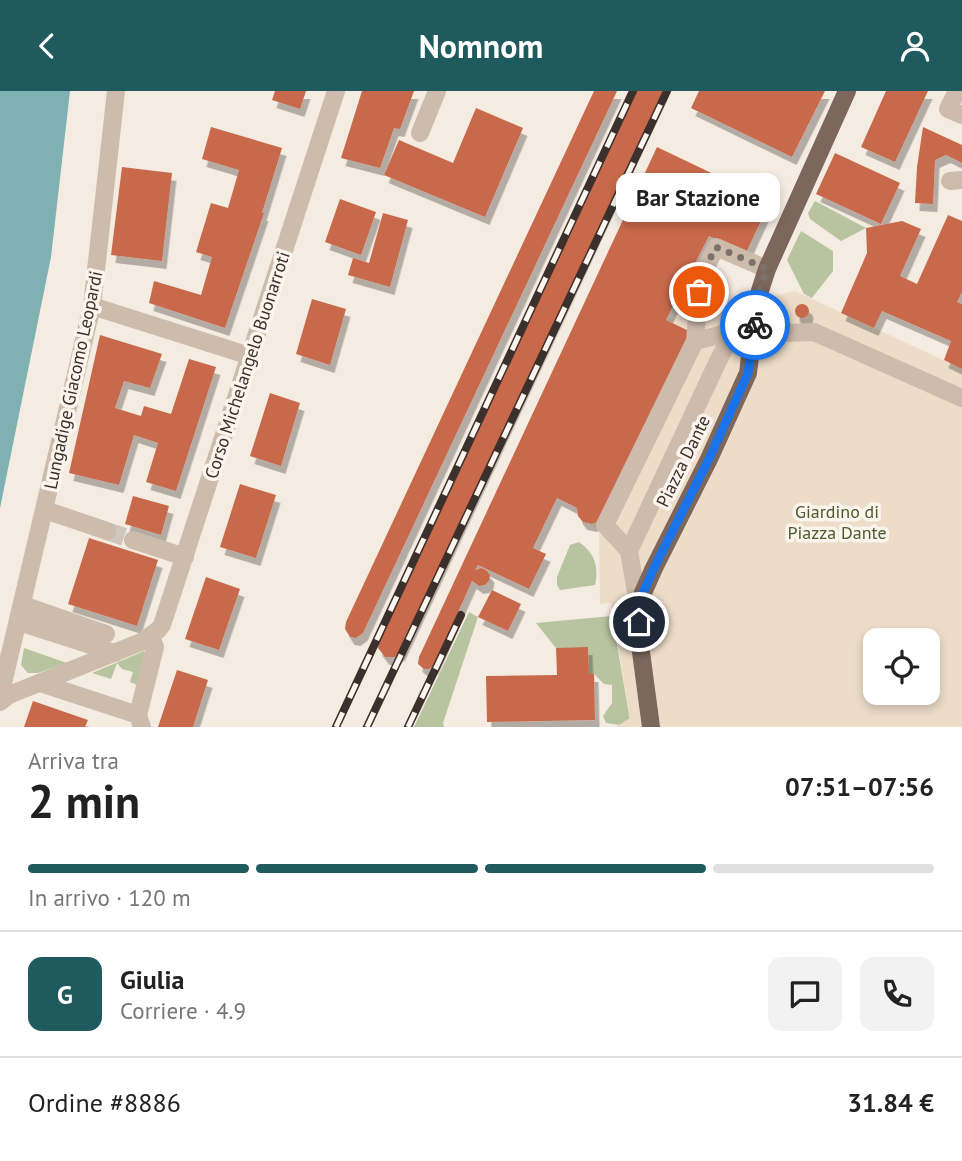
<!DOCTYPE html>
<html lang="it">
<meta charset="utf-8">
<style>
:root{--surface:#fff;--page:#f2f2f2;--text:#222;--muted:#767676;--line:#e0e0e0;--accent:#1f5a5e}
body{margin:0;font-family:"PT Sans",sans-serif;background:var(--page);color:var(--text);height:100vh;display:flex;flex-direction:column;font-size:26px;white-space:nowrap}
*{box-sizing:border-box;margin:0}
p{font-size:23px;color:var(--muted)}
.icon{flex:none;width:38px;height:38px;fill:none;stroke:currentColor;stroke-width:2;stroke-linecap:round;stroke-linejoin:round}
.map{position:relative;height:636px;overflow:hidden}
.sheet{display:flex;flex-direction:column;background:var(--surface);flex:1}
.sheet>*{flex:none}
.tools{position:absolute;left:863px;top:537px;display:grid;gap:14px}
.tools a{display:grid;place-items:center;width:77px;height:77px;border-radius:14px;background:var(--surface);box-shadow:0 4px 10px #0003;font-size:35px}
.pin{position:absolute;display:grid;place-items:center;width:60px;height:60px;color:#fff;margin:-30px;border:4px solid #fff;border-radius:50%;box-shadow:0 2px 7px #0007}
.courier{position:absolute;display:grid;place-items:center;width:70px;height:70px;margin:-35px;border:5px solid #1a73e8;border-radius:50%;background:#fff;color:#222;box-shadow:0 2px 9px #0007}
.bubble{position:absolute;height:49px;border-radius:14px;background:var(--surface);box-shadow:0 4px 10px #0003;font-size:23px;font-weight:700;line-height:49px;text-align:center}
.headline em{font-style:normal;font-weight:700}
.headline div{display:flex;flex-direction:column-reverse}
.headline{display:flex;align-items:center;justify-content:space-between;height:119px;padding:0 28px}
h1{font-size:46px;font-weight:700;line-height:52px}
.bar{display:grid;grid-template-columns:repeat(4,1fr);gap:10px 7px;align-content:center;height:84px;padding:0 28px}
.bar i{height:9px;border-radius:5px;background:var(--line)}
.bar .current{background:var(--accent)}
.bar p{grid-column:span 4}
.line{display:flex;align-items:center;gap:18px;padding:0 28px;border-top:2px solid var(--line)}
.line div{flex:1}
.round{display:grid;place-items:center;flex:none;width:74px;height:74px;border-radius:14px;background:var(--page)}
header{display:flex;justify-content:space-between;align-items:center;height:91px;padding:0 28px;background:var(--accent);color:#fff;font-size:32px;font-weight:700}
.map>svg:first-child{display:block}
.green{fill:#b8c4a0}
.plaza{fill:#ecdcc8;fill-rule:evenodd}
.water{fill:#7fb0b2}
.building{fill:#c8694b;filter:url(#shadow)}
.lines{fill:none;stroke-linecap:round;stroke-linejoin:round}
.minor-tunnel{stroke:#cfc6bd;stroke-width:18;stroke-dasharray:18 9;stroke-linecap:butt}
.minor{stroke:#cdbbac;stroke-width:18}
.major{stroke:#7d675c;stroke-width:18}
.rail-casing{stroke:#3b302b;stroke-width:8}
.rail{stroke:#fbf5ee;stroke-width:5;stroke-dasharray:16;stroke-linecap:butt}
.done{stroke:#7c716b;stroke-width:7;stroke-dasharray:0 12.6}
.route{stroke:#1a73e8;stroke-width:9}
.labels{text-anchor:middle;dominant-baseline:central;stroke-width:7;stroke-linejoin:round;paint-order:stroke}
.street-label{font-size:18px;fill:#3b302b;stroke:#fbf5ee}
.park-label{font-size:18px;fill:#4a5a2e;stroke:#fbf5ee}
</style>
<header><svg class="icon" aria-label="back" viewBox="0 0 24 24"><path d="M15 5l-7 7 7 7"/></svg>Nomnom<svg class="icon" aria-label="person" viewBox="0 0 24 24"><circle cx="12" cy="8" r="4"/><path d="M4 21q1-7 8-7t8 7"/></svg></header>
<div class="map">
<svg width="962" height="636" viewBox="0 0 962 636">
<defs>
<filter id="shadow"><feDropShadow dx="4.5" dy="8" stdDeviation="0" flood-color="#0004"/></filter>
</defs>
<rect width="100%" height="100%" fill="#f4ebe1"/>
<path class="green" d="M815,110L866,137L841,150L810,128L808,122Z
M801,140L833,160V180L812,207L804,203L787,169Z
M579,451C595,462 599,476 595,494L560,499L557,494V486L570,454Z
M469,521L478,526L443,632L444,636H414Z
M612,525L630,629L620,634L606,632L603,625L612,612V594L604,593L594,583H589L588,557H556L536,532Z
M24,557L67,572L38,582H28L21,574Z
M144,560L146,564L137,594L130,591L133,581L122,578L117,572L111,588L92,582Z"/>
<path class="plaza" d="M795,200L962,278V636H616L630,627L611,512L600,513L599,440L577,417L666,229ZM875,550H928V602H875Z"/>
<path class="water" d="M0,0H70L51,166L0,417Z"/>
<path class="building" d="M275,0H306L300,18L272,9Z
M362,0H414L400,38L394,37L380,77L341,67Z
M594,0H617L363,542L356,547L350,546L345,538L346,531Z
M636,0H663L401,561L395,566H385L378,557L379,550Z
M699,0H825L792,66L691,17Z
M886,0H928L895,71L861,56Z
M476,17L523,37L485,126L384,84L399,49L453,72Z
M211,36L282,57L262,122H264L225,237L149,212L154,190L201,204L212,166L196,161L211,112L228,117L239,79L202,68Z
M923,36L962,54V72L946,64L935,69L933,113L915,112L917,76Z
M657,56L770,110L746,162L709,145L666,229L691,241L599,430L592,433L583,431L578,425L577,417L557,407L533,457L546,463L529,498L478,474L475,479L481,477L486,479L490,484L489,490L485,494L479,495L472,490L434,575L429,578H424L418,573L419,566Z
M835,62L900,92L881,133L816,103Z
M122,76L172,82L162,170L111,164Z
M340,108L376,121L361,164L325,151Z
M383,122L408,129L390,196L348,184L353,167L369,172Z
M948,124L962,130V201L957,211L962,213V278L944,269L951,250L882,220L874,237L841,222L867,162L866,137L902,130L921,138L900,185L917,193Z
M312,208L346,218L330,274L296,263Z
M795 220a7 7 0 1 1 14 0a7 7 0 1 1-14 0Z
M100,244L162,263L150,297L124,290L115,317L141,325L144,315L171,323L189,268L216,276L176,400L146,391L158,352L134,344L119,394L69,382Z
M270,302L300,312L281,375L250,365Z
M240,393L276,404L256,467L220,456Z
M133,405L169,415L161,444L125,433Z
M89,447L158,469L137,535L68,513Z
M206,486L240,498L219,559L185,548Z
M492,499L521,513L508,540L478,526Z
M588,556L589,583H594L595,629L487,631L486,585L557,584L556,557Z
M177,579L208,589L193,636H158Z
M33,610L88,629L85,636H24Z"/>
<g class="lines">
<path class="minor-tunnel" d="M107,440L133,449"/>
<path class="minor" d="M957,0L948,18L962,24
M420,42L437,0
M950,90L962,89
M92,215L250,265
M753,243L814,241L962,307
M695,250L700,188L716,156L767,178
M45,419L107,440
M133,449L185,466
M629,460L605,434L695,250L720,244L737,235
M638,513L629,460L719,268L737,235L757,209
M23,514L106,543
M19,531L115,562
M40,592L138,624
M0,605L92,215L116,0
M0,611L9,604L141,551L158,539L162,534L336,0
M142,636L138,624L155,556L151,545"/>
<path class="major" d="M651,636L639,546L638,513L654,477L709,368L748,282L757,209L767,178L847,0"/>
<defs>
<path id="rail" d="M336,636L633,0
M367,636L667,0
M408,636L461,524"/>
</defs>
<use href="#rail" class="rail-casing"/>
<use href="#rail" class="rail"/>
</g>
<g class="lines">
<path class="done" d="M699,201L700,188L716,156L767,178L757,209L755,234"/>
<path class="route" d="M639,531L638,513L654,477L709,368L748,282L755,234"/>
</g>
<g class="labels">
<g class="street-label">
<text transform="translate(247 274) rotate(-72)">Corso Michelangelo Buonarroti</text>
<text transform="translate(73 289) rotate(-78)">Lungadige Giacomo Leopardi</text>
<text transform="translate(683 370) rotate(-64)">Piazza Dante</text>
</g>
<g class="park-label">
<text x="837" y="420">Giardino di<tspan x="837" dy="21">Piazza Dante</tspan></text>
</g>
</g>
</svg>
<div class="tools">
<a><svg class="icon" aria-label="locate" viewBox="0 0 24 24"><circle cx="12" cy="12" r="6"/><path d="M12 2v4M12 18v4M2 12h4M18 12h4"/></svg></a>
</div>
<div class="pin" style="left:699px;top:201px;background:#ea580c"><svg class="icon" aria-label="bag" viewBox="0 0 24 24"><path d="M5 8h14l-1 12H6zM9 8a3 3 0 0 1 6 0"/></svg></div>
<div class="pin" style="left:639px;top:531px;background:#1f2937"><svg class="icon" aria-label="home" viewBox="0 0 24 24"><path d="M3 11l9-7 9 7M6 9v11h12V9"/></svg></div>
<div class="courier" style="left:755px;top:234px"><svg class="icon" aria-label="bike" viewBox="0 0 24 24"><circle cx="6" cy="16" r="4"/><circle cx="18" cy="16" r="4"/><path d="M6 16l4-8h5l3 8M10 8l3 8H6M13 5h3"/></svg></div>
<div class="bubble" style="left:616px;top:82px;width:164px">Bar Stazione</div>
</div>
<section class="sheet">
<div class="headline"><div><h1>2 min</h1><p>Arriva tra</p></div><em>07:51–07:56</em></div>
<div class="bar"><i class="current"></i><i class="current"></i><i class="current"></i><i></i><p>In arrivo · 120 m</p></div>
<div class="line" style="height:126px"><b class="round" style="background:var(--accent);color:#fff">G</b><div><b>Giulia</b><p>Corriere · 4.9</p></div><a class="round"><svg class="icon" aria-label="chat" viewBox="0 0 24 24"><path d="M4 5h16v11H9l-5 4z"/></svg></a><a class="round"><svg class="icon" aria-label="phone" viewBox="0 0 24 24"><path d="M5 4h4l2 5-3 2q2 4 5 5l2-3 5 2v4C11 20 4 13 5 4z"/></svg></a></div>
<div class="line" style="height:91px"><div>Ordine #8886</div><b>31.84 €</b></div>
</section>
